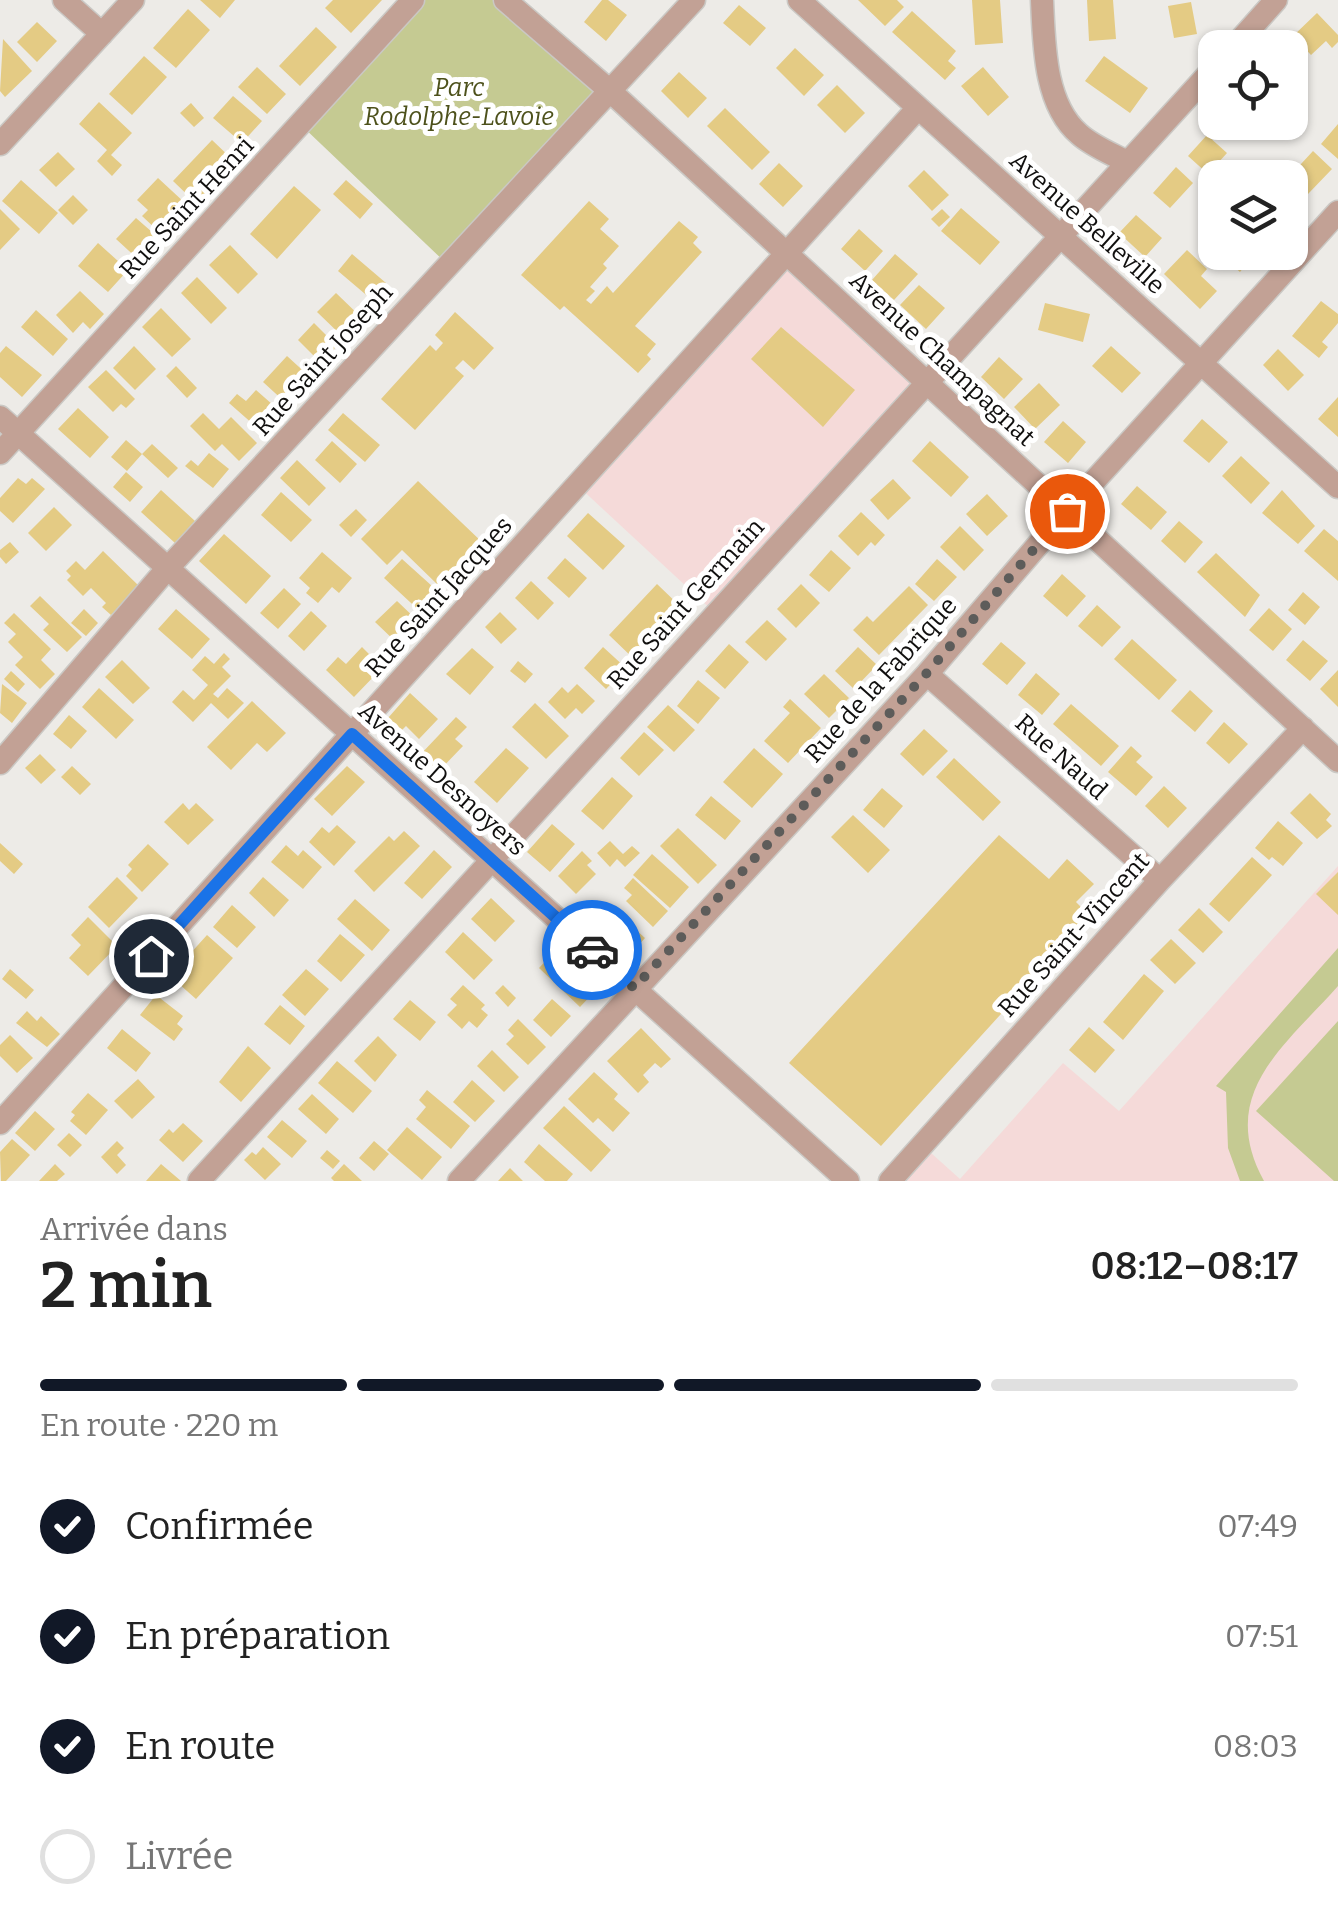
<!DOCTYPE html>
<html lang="fr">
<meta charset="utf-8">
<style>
:root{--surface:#fff;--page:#f2f2f2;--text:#222;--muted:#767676;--line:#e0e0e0;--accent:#111827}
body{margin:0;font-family:Bitter,serif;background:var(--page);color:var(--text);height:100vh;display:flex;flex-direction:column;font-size:38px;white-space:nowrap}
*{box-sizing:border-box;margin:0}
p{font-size:32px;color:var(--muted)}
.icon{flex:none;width:55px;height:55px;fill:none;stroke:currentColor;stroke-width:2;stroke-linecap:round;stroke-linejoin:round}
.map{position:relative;height:1181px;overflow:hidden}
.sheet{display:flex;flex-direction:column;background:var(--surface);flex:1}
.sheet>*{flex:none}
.fabs{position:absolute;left:1198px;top:30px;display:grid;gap:20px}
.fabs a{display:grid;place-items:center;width:110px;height:110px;border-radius:20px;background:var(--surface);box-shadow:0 2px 8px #0004;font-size:50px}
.pin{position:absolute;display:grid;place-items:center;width:85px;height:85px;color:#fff;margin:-42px;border:5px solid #fff;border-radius:50%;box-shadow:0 2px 10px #0007}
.courier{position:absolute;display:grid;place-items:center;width:100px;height:100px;margin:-50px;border:8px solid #1a73e8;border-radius:50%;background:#fff;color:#222;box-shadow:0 2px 12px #0007}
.overview em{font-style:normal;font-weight:600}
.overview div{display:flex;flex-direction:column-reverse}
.overview{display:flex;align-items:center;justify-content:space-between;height:170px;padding:0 40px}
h1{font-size:65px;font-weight:600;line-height:75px}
.bar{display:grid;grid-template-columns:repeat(4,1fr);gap:15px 10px;align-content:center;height:120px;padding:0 40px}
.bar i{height:12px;border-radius:8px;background:var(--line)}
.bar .current{background:var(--accent)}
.bar p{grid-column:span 4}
ol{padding:0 40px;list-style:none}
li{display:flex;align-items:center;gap:30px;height:110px}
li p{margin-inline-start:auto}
li .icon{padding:10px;border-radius:50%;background:var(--accent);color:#fff;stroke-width:4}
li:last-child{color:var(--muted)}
li i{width:55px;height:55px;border:5px solid var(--line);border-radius:50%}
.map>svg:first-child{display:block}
.education{fill:#f5dad9}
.green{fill:#c5ca92}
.building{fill:#e4cb84}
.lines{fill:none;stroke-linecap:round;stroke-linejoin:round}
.minor-casing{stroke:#cac8c4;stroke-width:25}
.minor{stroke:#c2a195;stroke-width:22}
.done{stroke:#5d5c5a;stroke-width:10;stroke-dasharray:0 18}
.route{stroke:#1a73e8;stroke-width:12}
.labels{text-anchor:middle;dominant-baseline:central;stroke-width:10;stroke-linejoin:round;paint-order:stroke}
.park-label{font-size:25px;font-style:italic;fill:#4d511b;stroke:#fff}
.street-label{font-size:25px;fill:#100f0e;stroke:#fff}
</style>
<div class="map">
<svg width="1338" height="1181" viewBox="0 0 1338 1181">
<rect width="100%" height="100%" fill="#edebe7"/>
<path class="education" d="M787,253L927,382L715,613L577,485Z
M1338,866V1181H890L921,1144L960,1179L1063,1063L1119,1111Z"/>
<path class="green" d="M413,0H505L609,90L447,264L301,125Z
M1338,948V986C1285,1046 1216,1094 1264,1181H1240L1228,1148L1226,1092L1216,1086Z
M1338,1021V1181H1334L1256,1111Z"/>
<path class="building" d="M200,0H235L220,18Z
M333,0H382L351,33L325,8Z
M602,0H608L627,15L606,41L584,22Z
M858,0H897L904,7L885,26Z
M972,0H1000L1003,43L975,45Z
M1087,0H1113L1116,39L1089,41Z
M1191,2L1197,34L1174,38L1168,6Z
M739,5L766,28L750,46L723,23Z
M188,9L210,30L176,68L153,48Z
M912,11L956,51L948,61L956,68L945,80L892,32Z
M1317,13L1338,35V42L1332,48L1326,41L1311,55L1293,36Z
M37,22L57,41L37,62L17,42Z
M316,27L337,47L300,86L279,66Z
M3,39L32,71L5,97L0,91Z
M795,48L824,75L804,96L776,68Z
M144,56L167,77L132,115L109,94Z
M1104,56L1148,88L1130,113L1085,81Z
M257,67L286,94L267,114L238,87Z
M983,67L1009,97L988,116L961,86Z
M679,72L707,98L688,118L661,91Z
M837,85L865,113L845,133L817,105Z
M233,96L262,121L242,143L213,118Z
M99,102L132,133L111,155L122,165L112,176L97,161L107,150L79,124Z
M191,103L204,118L194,127L180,113Z
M725,108L770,152L752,170L707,126Z
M1338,124V159L1321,144Z
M1207,135L1227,153L1208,174L1188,156Z
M212,140L234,161L209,187L214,193L200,207L173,181Z
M1313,151L1332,169L1308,194L1289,177Z
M58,152L75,169L56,187L39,170Z
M779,163L803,186L783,207L759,184Z
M1176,167L1193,183L1170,208L1153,193Z
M924,170L949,195L932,211L908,186Z
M158,178L185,203L158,231L142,216L148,210L137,200Z
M21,180L58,213L39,234L2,201Z
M346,180L373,204L360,219L333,194Z
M294,186L321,210L277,259L250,234Z
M73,195L88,210L73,225L58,210Z
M589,201L609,219L600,229L619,246L603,264L607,268L590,287L595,291L586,300L591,304L607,286L613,293L679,221L698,237L693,243L702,252L635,326L656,344L647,355L651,359L638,373L564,306L560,310L521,275Z
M961,208L1000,242L980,265L941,231Z
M0,209L20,229L0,250Z
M942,209L950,217L939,227L931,219Z
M1136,215L1162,238L1145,257L1119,233Z
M136,218L160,239L140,261L116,239Z
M859,229L883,251L865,271L841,249Z
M98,243L128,270L108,292L78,266Z
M230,245L258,274L238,294L209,265Z
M1187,250L1207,269L1201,276L1217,291L1200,309L1164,274Z
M1221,252H1256L1240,272L1220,254Z
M352,254L386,283L371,299L338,271Z
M895,254L918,274L894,300L872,280Z
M197,277L227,308L211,324L181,293Z
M919,285L945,308L926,329L900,305Z
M80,291L104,314L90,329L83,322L73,333L56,315Z
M336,293L364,320L345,339L317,312Z
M1321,301L1338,314V323L1322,342L1328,347L1319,358L1292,336Z
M1045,303L1090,314L1083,342L1038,330Z
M161,308L191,339L172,357L142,327Z
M36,310L68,339L53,356L21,327Z
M455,312L494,348L474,370L463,360L455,368L464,376L415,430L381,399L430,345L436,351L443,343L435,335Z
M314,323L337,346L320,362L298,340Z
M781,327L855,390L823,427L751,359Z
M6,346L42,375L22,397L0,377V353Z
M134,346L156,369L135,390L113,368Z
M1111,346L1141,373L1122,393L1092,366Z
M1278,349L1304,375L1288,391L1263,365Z
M287,356L310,377L286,403L263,382Z
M999,357L1023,379L1004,399L981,377Z
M176,366L197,388L187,398L166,376Z
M106,370L135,399L126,408L121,404L113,412L88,387Z
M1039,383L1060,405L1035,429L1014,407Z
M256,390L281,412L263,433L229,403L237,394L246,401Z
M1338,397V437L1318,419Z
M78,408L109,437L90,458L58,429Z
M203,413L219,429L231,417L257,443L239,461L222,444L215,451L190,426Z
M343,413L380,445L365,462L328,430Z
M1202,419L1228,442L1209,463L1183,441Z
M1063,421L1086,442L1068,463L1044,442Z
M126,440L142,454L127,471L111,457Z
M332,441L357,464L340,483L315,460Z
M930,441L969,477L951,497L912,461Z
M152,444L178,468L168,478L142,454Z
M209,453L229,469L213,488L185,466L191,460L198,466Z
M1241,456L1270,483L1251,504L1222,476Z
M297,460L326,488L309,506L280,478Z
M126,472L143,487L130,502L113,487Z
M18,478L26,484L32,478L45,489L13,523L0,511V498Z
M893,479L911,498L888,520L870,500Z
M418,481L483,543L440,587L402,550L387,565L361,539Z
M1137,486L1167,512L1151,530L1121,504Z
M161,490L195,521L175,543L141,512Z
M1282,490L1315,526L1298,544L1262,513Z
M281,492L312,520L291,542L261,515Z
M987,494L1008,516L987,536L966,514Z
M54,507L72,525L46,551L28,533Z
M356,509L367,520L351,537L339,525Z
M861,512L885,535L875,546L871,542L858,556L838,536Z
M588,513L625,546L603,570L567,536Z
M1179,521L1203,542L1185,563L1161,541Z
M960,526L984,550L964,571L940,547Z
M1324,529L1338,541V581L1304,551Z
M224,534L271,576L246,604L199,561Z
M10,542L19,552L6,564L0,557V550Z
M831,550L851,568L829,592L809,575Z
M103,551L139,586L111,615L102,607L106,603L91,588L83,596L67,580L71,576L66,571L76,561L85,570Z
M322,552L352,578L339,593L332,587L318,603L306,593L310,588L299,578Z
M1216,553L1260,595L1245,617L1197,572Z
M565,558L587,578L569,598L547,578Z
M402,559L442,595L424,615L384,578Z
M937,559L957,577L934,601L915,584Z
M1062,574L1086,596L1067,617L1043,596Z
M531,581L554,603L538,620L515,598Z
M657,584L683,609L635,660L609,635Z
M801,584L820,603L796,628L777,609Z
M909,586L928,605L879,655L853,630L867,616L873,622Z
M284,588L301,604L278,629L260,613Z
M1303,592L1320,607L1305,625L1288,610Z
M40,596L82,637L67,652L43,630L49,624L30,606Z
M397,601L418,621L397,643L375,622Z
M1097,605L1121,627L1102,647L1078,626Z
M1269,608L1292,629L1273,651L1249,630Z
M84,609L98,623L86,636L71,623Z
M176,609L210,639L192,659L158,629Z
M311,611L327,626L304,651L288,636Z
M500,612L517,629L501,644L485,627Z
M14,613L51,649L41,660L55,674L40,689L15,665L23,657L8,642L16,634L4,623Z
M767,620L787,639L766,661L745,642Z
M1132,639L1177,680L1159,700L1114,659Z
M1303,640L1328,661L1310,681L1286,660Z
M1001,642L1026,663L1007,685L982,664Z
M729,644L749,662L725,689L705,671Z
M362,647L373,658L369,662L379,671L354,697L326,670L338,657L346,664Z
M603,647L626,668L606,689L584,668Z
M858,647L877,665L854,689L835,671Z
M472,648L494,667L470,695L446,674Z
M224,653L230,659L222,667L231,676L213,694L218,698L227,688L244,703L228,719L211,703L193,722L172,702L183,690L194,700L208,685L192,670L205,656L214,664Z
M122,660L150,688L133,704L105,677Z
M518,661L533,674L525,683L510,671Z
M1338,670V707L1320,689Z
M11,671L25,684L18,692L4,679Z
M1036,673L1060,694L1042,715L1018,695Z
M824,674L849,698L829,718L804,694Z
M698,680L720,698L698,724L677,706Z
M2,684L27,703L12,723L0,713Z
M577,684L595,701L582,714L576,708L565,719L548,702L562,687L568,693Z
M99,688L134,720L116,739L82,707Z
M1190,690L1213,711L1195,732L1171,711Z
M410,693L438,719L419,739L406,726L402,730L388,718Z
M790,699L821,728L788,763L764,741L790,713L783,707Z
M252,701L286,733L267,752L257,743L231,770L207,747Z
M535,703L569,736L546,759L512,727Z
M1071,704L1119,746L1101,766L1053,724Z
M668,705L695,730L674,752L647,727Z
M69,715L87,731L71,749L53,734Z
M456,717L467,727L455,739L463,746L438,772L420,755Z
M1224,722L1248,744L1229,764L1206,743Z
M924,729L948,751L923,776L900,754Z
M644,732L664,750L639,776L620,758Z
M1131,746L1142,756L1136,762L1153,777L1136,796L1108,772Z
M506,748L529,768L497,803L474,782Z
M754,748L783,774L752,808L723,782Z
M40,754L56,770L41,784L25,768Z
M954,758L1001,802L983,821L936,777Z
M72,766L91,784L80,795L61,777Z
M347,766L365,782L332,816L314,799Z
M612,777L633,796L603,830L581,811Z
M1164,786L1187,808L1168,828L1145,806Z
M882,788L903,806L884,828L863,810Z
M1310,793L1331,814L1326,820L1332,826L1317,839L1290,813Z
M711,796L741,821L725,840L695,815Z
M183,803L189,810L196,803L214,820L188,845L164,822Z
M853,815L890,850L868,873L831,837Z
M1278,821L1303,843L1283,866L1272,857L1269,860L1255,848Z
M552,824L575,844L550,872L527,852Z
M337,825L356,842L334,866L309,842L322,827L329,833Z
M678,828L717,865L698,884L660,846Z
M404,831L420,846L374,892L354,871L389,836L394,841Z
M999,835L1049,879L1067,859L1094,884L1076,902L1090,916L881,1146L789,1063Z
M610,841L623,854L632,846L640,853L625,867L617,859L610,867L597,853Z
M0,843L23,864L14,874L0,861Z
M148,844L169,864L142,892L126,876L132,869L128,865Z
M286,845L298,856L303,850L322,867L303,889L271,862Z
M434,850L452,867L422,899L404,883Z
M582,851L592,861L587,865L596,874L576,894L558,876Z
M652,854L689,887L670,908L633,875Z
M1252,857L1272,875L1229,922L1209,904Z
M1338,872V915L1316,894Z
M117,877L138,898L109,928L88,907Z
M263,877L289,900L274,917L249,893Z
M633,878L668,911L653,927L626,901L632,895L624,888Z
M491,898L515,921L495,942L471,919Z
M355,899L390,930L372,951L337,919Z
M232,905L256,927L237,948L213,927Z
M1199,908L1223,932L1203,953L1178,930Z
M614,910L645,938L630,955L599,926Z
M88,917L117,946L88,976L69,958L81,945L71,935Z
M463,932L493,960L474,980L445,952Z
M340,934L365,955L341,982L317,961Z
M207,935L233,958L196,999L170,976Z
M1171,939L1196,963L1175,984L1150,960Z
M555,951L596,990L580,1007L539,968Z
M10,969L34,990L26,999L2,979Z
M306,969L329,989L305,1016L282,995Z
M1144,974L1164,991L1123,1040L1103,1022Z
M463,985L485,1005L481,1009L488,1015L477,1028L469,1021L462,1029L447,1015L457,1005L450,999Z
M503,985L516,998L508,1007L495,993Z
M156,995L183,1016L177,1024L183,1029L174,1041L140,1015Z
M552,999L571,1016L551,1037L533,1020Z
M410,1000L436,1022L420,1041L393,1019Z
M280,1005L305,1026L290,1045L264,1024Z
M27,1011L37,1021L41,1016L60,1034L47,1047L16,1023Z
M518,1019L546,1047L528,1065L506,1044L514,1036L508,1030Z
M1089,1027L1115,1050L1095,1073L1069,1050Z
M641,1028L671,1059L661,1068L655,1063L643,1075L649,1082L638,1093L607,1061Z
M122,1029L151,1053L136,1072L107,1048Z
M10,1035L33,1058L17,1073L0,1056V1045Z
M378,1036L397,1055L375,1082L354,1061Z
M248,1046L271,1068L241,1102L219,1082Z
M492,1050L519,1077L504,1092L477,1066Z
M337,1061L372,1091L353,1113L318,1083Z
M594,1072L618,1094L614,1099L630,1113L613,1132L598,1118L593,1123L568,1099Z
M138,1079L155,1097L132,1119L114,1101Z
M472,1080L495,1101L475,1122L453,1102Z
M427,1090L470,1126L451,1149L416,1119L426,1107L419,1100Z
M88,1093L108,1110L86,1135L70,1121L75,1115L71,1112Z
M312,1094L339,1119L326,1134L298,1109Z
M564,1106L611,1150L591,1172L543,1128Z
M35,1111L55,1129L35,1151L15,1133Z
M282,1120L307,1141L292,1158L267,1137Z
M183,1123L203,1141L183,1162L159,1140L169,1129L173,1133Z
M407,1127L442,1157L422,1180L387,1150Z
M69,1133L82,1145L70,1157L57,1145Z
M12,1139L30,1155L6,1181H1L0,1152Z
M117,1141L124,1148L117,1155L126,1165L117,1174L101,1157Z
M374,1141L389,1154L374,1171L359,1158Z
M539,1144L573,1174L567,1181H545L524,1162Z
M263,1147L281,1164L265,1180L244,1160L252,1152L256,1155Z
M327,1150L340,1161L333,1169L320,1158Z
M55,1164L65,1174L57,1181H39Z
M161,1164L181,1181H146Z
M344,1164L362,1181H334L331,1178Z
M510,1168L523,1181H498Z"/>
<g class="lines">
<defs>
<path id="minor" d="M64,0L102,34
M505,0L609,90L1338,761
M799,0L1338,487
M1042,0C1044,43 1044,104 1079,134C1092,146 1112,154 1127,162
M1233,48L1276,0
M0,144L133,0
M0,417L848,1181
M0,453L413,0
M927,674L1160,880
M0,763L166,570L694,0
M0,1123L918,108
M199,1181L1215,67
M459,1181L927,674L1067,511L1338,212
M890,1181L1160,880L1303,728"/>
</defs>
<use href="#minor" class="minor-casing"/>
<use href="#minor" class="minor"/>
</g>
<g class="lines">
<path class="done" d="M592,950L634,988L926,674L1067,511"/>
<path class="route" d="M151,956L352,734L592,950"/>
</g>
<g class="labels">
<g class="park-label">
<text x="459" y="88">Parc<tspan x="459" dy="29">Rodolphe-Lavoie</tspan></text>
</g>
<g class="street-label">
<text transform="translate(187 208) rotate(-47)">Rue Saint Henri</text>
<text transform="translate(1087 223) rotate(42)">Avenue Belleville</text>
<text transform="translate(942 359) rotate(43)">Avenue Champagnat</text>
<text transform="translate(323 360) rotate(-48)">Rue Saint Joseph</text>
<text transform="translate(439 597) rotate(-48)">Rue Saint Jacques</text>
<text transform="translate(686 604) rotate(-48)">Rue Saint Germain</text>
<text transform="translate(881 680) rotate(-48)">Rue de la Fabrique</text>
<text transform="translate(1061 757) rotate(42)">Rue Naud</text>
<text transform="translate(442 779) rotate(42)">Avenue Desnoyers</text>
<text transform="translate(1074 935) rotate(-48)">Rue Saint-Vincent</text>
</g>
</g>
</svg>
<div class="fabs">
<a><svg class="icon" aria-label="locate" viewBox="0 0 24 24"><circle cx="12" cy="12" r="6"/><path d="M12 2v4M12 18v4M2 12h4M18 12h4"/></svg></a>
<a><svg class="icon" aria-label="layers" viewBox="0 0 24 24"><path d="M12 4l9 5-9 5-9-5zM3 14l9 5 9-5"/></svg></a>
</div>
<div class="pin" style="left:1067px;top:511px;background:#ea580c"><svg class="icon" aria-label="bag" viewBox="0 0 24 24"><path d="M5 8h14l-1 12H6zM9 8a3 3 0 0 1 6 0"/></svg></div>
<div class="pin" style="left:151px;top:956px;background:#1f2937"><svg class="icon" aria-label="home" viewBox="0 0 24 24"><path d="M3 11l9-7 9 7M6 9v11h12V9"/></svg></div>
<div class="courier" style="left:592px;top:950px"><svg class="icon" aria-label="car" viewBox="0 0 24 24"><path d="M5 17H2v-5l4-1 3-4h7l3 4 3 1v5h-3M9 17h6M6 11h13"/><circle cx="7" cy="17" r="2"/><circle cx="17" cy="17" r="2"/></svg></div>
</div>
<section class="sheet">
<div class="overview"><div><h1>2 min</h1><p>Arrivée dans</p></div><em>08:12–08:17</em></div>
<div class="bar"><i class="current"></i><i class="current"></i><i class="current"></i><i></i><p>En route · 220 m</p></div>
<ol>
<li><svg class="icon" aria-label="check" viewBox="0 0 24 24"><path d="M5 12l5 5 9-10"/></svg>Confirmée<p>07:49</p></li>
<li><svg class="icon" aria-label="check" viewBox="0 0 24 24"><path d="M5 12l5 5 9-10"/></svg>En préparation<p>07:51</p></li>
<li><svg class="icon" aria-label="check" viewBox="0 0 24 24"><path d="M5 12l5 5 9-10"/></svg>En route<p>08:03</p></li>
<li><i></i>Livrée</li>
</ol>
</section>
